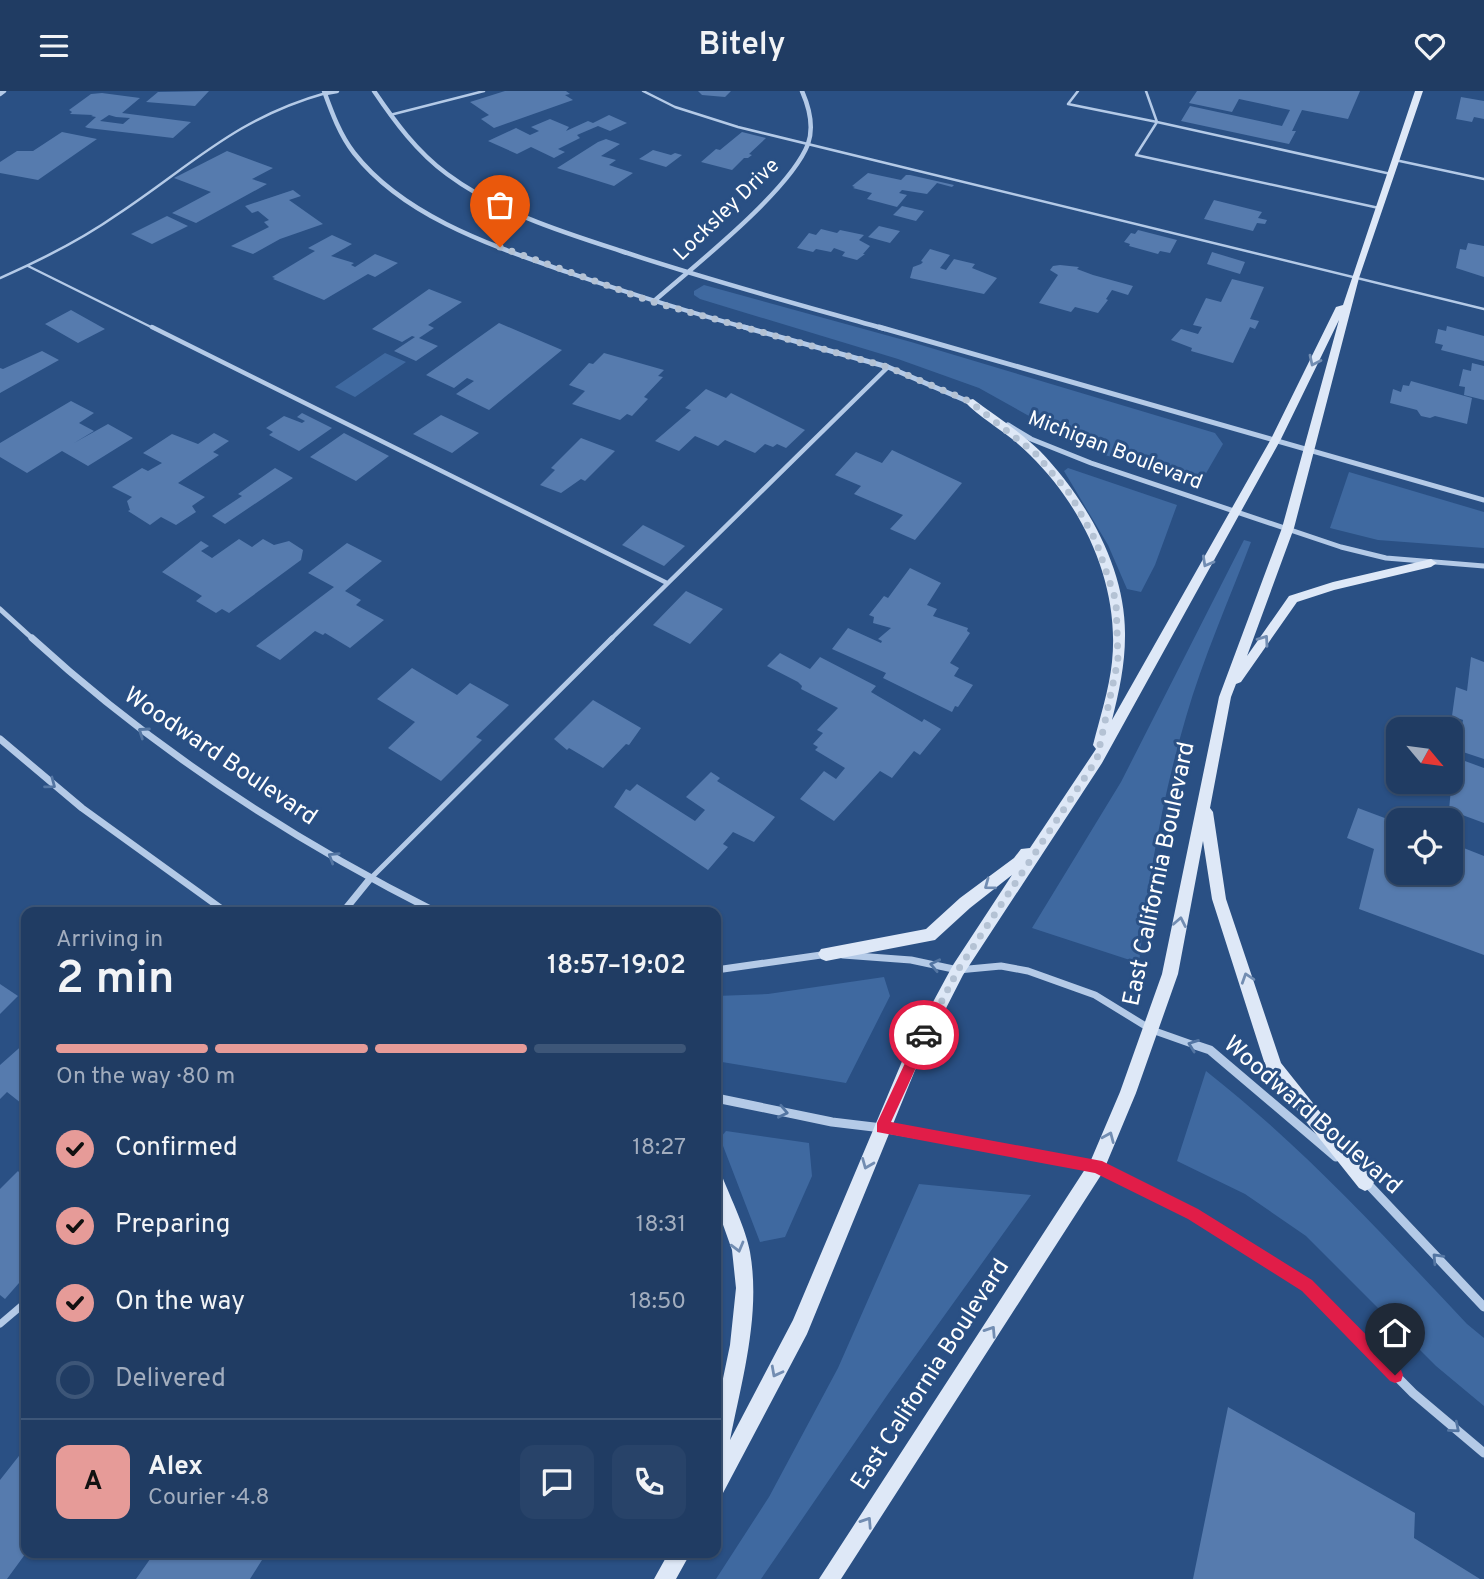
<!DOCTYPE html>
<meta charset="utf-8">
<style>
:root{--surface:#203c63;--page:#284369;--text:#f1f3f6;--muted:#a2adbe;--line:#3d5678;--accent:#e69b98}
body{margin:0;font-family:Overpass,sans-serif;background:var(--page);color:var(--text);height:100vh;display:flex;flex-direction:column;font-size:26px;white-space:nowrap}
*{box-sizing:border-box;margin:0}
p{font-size:23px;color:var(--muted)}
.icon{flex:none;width:38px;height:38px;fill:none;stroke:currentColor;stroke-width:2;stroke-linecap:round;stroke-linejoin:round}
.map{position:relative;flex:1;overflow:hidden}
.side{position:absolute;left:21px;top:816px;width:700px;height:651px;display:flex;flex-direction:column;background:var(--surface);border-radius:14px;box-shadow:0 2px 5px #0004,0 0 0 2px var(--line)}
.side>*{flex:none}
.needle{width:46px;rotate:119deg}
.tools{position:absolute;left:1386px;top:626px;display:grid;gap:14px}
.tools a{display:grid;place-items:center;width:77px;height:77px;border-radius:14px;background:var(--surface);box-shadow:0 2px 5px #0004,0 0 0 2px var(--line);font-size:35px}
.pin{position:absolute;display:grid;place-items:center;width:60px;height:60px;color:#fff;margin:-72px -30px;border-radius:50% 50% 50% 0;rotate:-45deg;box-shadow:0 0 7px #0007}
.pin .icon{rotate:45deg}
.courier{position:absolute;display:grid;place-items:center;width:70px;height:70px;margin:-35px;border:5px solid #e11d48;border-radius:50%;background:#fff;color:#222;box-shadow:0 2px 9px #0007}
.overview em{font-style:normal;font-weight:600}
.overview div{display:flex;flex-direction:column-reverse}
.overview{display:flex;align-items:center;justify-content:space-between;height:119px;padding:0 35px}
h1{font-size:46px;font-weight:600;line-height:52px}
.bar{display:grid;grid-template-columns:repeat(4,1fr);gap:10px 7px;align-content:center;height:84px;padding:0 35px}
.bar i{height:9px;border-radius:5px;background:var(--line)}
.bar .current{background:var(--accent)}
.bar p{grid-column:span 4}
.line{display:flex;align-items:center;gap:18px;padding:0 35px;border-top:2px solid var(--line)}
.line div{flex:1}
.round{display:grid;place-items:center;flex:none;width:74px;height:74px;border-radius:14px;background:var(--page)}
ol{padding:0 35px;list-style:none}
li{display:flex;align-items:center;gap:21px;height:77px}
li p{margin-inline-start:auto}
li .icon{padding:7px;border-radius:50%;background:var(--accent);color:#111;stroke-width:4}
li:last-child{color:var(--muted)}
li i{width:38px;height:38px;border:4px solid var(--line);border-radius:50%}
header{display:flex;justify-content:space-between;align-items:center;height:91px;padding:0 35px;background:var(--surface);font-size:32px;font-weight:600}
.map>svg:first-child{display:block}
.green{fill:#3f69a0}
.building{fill:#567bae;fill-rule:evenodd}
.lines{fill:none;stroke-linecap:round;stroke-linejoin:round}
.lane-far3{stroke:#b4cae7;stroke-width:2.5}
.lane-far2{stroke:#b4cae7;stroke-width:4.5}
.lane-far1{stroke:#b4cae7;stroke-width:5}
.lane{stroke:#b4cae7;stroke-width:7}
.street-far3{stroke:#b4cae7;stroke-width:4.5}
.street-far2{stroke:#b4cae7;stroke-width:5}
.street-far1{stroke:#b4cae7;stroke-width:7}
.street{stroke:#b4cae7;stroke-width:9}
.secondary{fill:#dee8f7;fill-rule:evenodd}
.oneway{stroke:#728db2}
.oneway2{stroke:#5375a2}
.route{fill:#e11d48}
.done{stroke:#b4c2d4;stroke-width:7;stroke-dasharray:0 12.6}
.labels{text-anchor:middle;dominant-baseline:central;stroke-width:6;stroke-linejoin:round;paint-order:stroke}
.far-street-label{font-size:21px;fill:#fff;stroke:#2a5084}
.street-label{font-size:24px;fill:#fff;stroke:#2a5084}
</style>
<header><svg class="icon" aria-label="menu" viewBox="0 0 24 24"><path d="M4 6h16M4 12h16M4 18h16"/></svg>Bitely<svg class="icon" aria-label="heart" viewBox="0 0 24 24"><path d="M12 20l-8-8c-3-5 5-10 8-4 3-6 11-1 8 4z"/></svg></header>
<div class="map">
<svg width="1484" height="1488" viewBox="0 0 1484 1488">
<rect width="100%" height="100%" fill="#2a5084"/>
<path class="green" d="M704,194L911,251L1215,342L1223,353L1205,384L1189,390L1092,360L979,297L898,268L700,208L694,204V200Z
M385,262L406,271L355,306L335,296Z
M1068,377L1177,414L1155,474L1141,501L1127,498L1108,454L1064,380Z
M1349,381L1484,421V457L1378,449L1330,437Z
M1244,449L1251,451C1229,509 1203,567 1186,626C1162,707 1148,789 1139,872L1032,837L1121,691Z
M884,886L890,905L846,992L716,970V905L768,903Z
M1206,980C1304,1057 1382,1143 1467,1233L1484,1247V1315L1436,1275L1306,1145L1245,1103L1177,1070Z
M726,1040L809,1052L812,1085L785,1146L760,1151L720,1047Z
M919,1093L1031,1104L888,1303L761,1488H716L769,1406L838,1277Z"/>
<path class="building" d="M209,0L195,15L146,11L158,1Z
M505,0H566L570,3L565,4L573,9L494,37L481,28L489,24L470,11Z
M698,0H731L725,6L702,4Z
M1197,0H1360L1348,28L1302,19L1292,40H1296L1289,53L1181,30L1190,15L1282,35L1290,19L1239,8L1232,21L1189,12Z
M102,2L140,7L122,22L191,31L173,47L88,37L85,36L96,26L91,25L93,24L70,23L72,21L69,19L91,3ZM109,24L116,26L130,27L123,33L100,30Z
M1461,6L1484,10V28L1474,26L1472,31L1456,28Z
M609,24L627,32L610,40L598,35L577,44L580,47L558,58L565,61L554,67L531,56L517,63L488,50L516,37L530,44L539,40L531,36L550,28L569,36L566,40L588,30L593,32Z
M62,41L97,48L38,89L0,82V71L17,60H33Z
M742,41L766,47L749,63L752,64L748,67H744L732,79L701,71L716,58L720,59Z
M606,48L620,53L601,65L616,69L609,74L633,82L614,95L557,77L598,51Z
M653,59L671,64L675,62L682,64L666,76L639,68Z
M227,60L273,77L252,88L267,93L196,132L172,122L211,101L174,87Z
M868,82L901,89L906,84H910L954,94L952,96L937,92L927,103L902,99L899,102L907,104L897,116L867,108L872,102L853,97L855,96L852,95Z
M293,99L301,105L289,109L323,133L280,148L253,163L231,155L269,136L264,131L269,129L258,120L252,122L245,115Z
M1214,109L1262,121L1258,127L1267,129L1265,133L1257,132L1253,140L1204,128Z
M902,115L924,120L916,130L893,124Z
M167,125L188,135L152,153L131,143Z
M879,135L900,140L890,152L868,146Z
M821,138L837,142L840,139L864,144L859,149L870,155L863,163H865L857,169L842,165L845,161L834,157L831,161L816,158L813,161L797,157L809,142L816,144Z
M1138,139L1177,149L1170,162L1160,160L1158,163L1129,155L1130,153L1124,151L1131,142L1135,143Z
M332,144L352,153L331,165L354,172L351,174L355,176L375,163L398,172L375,186L368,183L324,209L273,188L275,187L272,186L315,160L308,157Z
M1468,152L1484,155V186L1456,177L1460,158L1466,159Z
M930,158L950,164L940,177L946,179L954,168L975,173L972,177L997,187L984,203L910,187L913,176L921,173L923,171L921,170Z
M1212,161L1245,171L1240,183L1207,173Z
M1060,174L1079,176L1077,178L1093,184L1133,195L1128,204L1112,199L1106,208L1108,209L1098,222L1075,216L1071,221L1039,212L1058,184L1050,179L1053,175Z
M1232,188L1264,196L1250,228L1259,230L1255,238L1250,236L1233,272L1191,260L1192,257L1171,249L1181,238L1198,243L1202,236L1193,234L1206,207L1221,211Z
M429,198L462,211L428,234L434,237L419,247L438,255L416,270L394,260L415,246L412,245L402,251L372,238Z
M71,219L105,238L78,252L45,233Z
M499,232L562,259L489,319L456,303L474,290L467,287L454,297L426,284Z
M1447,235L1484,245V270L1441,259L1443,254L1435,252L1438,238L1446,240Z
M42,260L59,269L0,302V277L3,278Z
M604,262L664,279L658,285L663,286L644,306L648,308L632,325L627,323L620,329L572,313L585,300L569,294L589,272L593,273Z
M1472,272L1484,275V309L1464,304L1465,296L1459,295L1463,278L1471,280Z
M1411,290L1472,307L1467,333L1435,325L1430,327L1421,325L1417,319L1390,312L1393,298L1401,301L1403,294L1409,295Z
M706,298L726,307L731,302L805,339L786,357L777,353L773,356L765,353L755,362L725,349L718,355L695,345L679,360L655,350L691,319L685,317Z
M71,310L94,322L79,332L94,340L74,352L108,333L133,347L88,375L62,360L27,382L0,366V352Z
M302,322L332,337L299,360L269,344L273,341L266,337L284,325L302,332L305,330L297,326Z
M441,324L479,342L452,362L413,343Z
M214,342L229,350L213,361L219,364L178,392L205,406L192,415L196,421L176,434L161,426L150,434L128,420L130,419L127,410L132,406L112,396L142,377L148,380L162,372L143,362L172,343L198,353Z
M344,342L389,365L356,390L310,366Z
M581,347L615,360L585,390L581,388L561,402L540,394L555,379L551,377Z
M892,359L962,392L915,449L890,438L903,424L854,403L861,395L835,384L856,361L882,372Z
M275,377L293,387L225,433L212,425L242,405L238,403Z
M643,434L685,455L664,475L622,454Z
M239,448L252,456L263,448L274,454L289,450L303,459L301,469L229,522L222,518L216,522L196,510L202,505L162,481L201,450L209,455L201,460L212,467Z
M347,452L382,470L345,500L361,509L356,514L384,529L350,557L325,542L323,544L315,540L280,569L256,555L334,496L308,482Z
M910,477L941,492L927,514L937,518L933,525L968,537L967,540L970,542L950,572L959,577L954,585L973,594L958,616L955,615L952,621L883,587L886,582L832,558L848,537L881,552L882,550L878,548L891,537L873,532L874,526L869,524L884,505L888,507Z
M686,500L723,518L690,553L653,534Z
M780,562L810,578L820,566L876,595L871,601L922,631L924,628L941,638L920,664L914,660L892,687L880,680L834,730L800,708L824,680L836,688L845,677L815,659L818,656L813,653L823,642L817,639L838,617L801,598L802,595L798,591L767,575Z
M1471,566L1484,571V668L1457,659L1463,629L1452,625L1456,596L1467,600Z
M412,577L457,604L470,592L509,614L476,646L482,649L441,690L388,657L415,631L377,608Z
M593,609L641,637L629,654L626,653L603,677L569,657L567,659L554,648Z
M1454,666L1484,677V732L1449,719Z
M711,681L720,687L717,690L775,726L754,751L733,741L723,753L728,756L708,779L614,716L626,698L630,700L637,693L695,730L705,719L686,706Z
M1358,717L1398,732V782H1451V752L1484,765V864L1359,818L1374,758L1347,747Z
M0,893L18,905L0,923Z
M26,951V1016L7,1001L0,1008V974Z
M18,1080L22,1085L26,1080V1184L5,1208L0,1204V1098Z
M1228,1316L1415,1422L1414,1447L1480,1488H1193Z
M26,1356V1462L7,1488H0V1389Z
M155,1461H267L250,1488H136Z"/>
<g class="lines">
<path class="lane-far3" d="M643,0L675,16L738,36L1484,218
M1078,0L1068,13L1157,31L1146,0
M390,24L484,0
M1395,69L1484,88
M1379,117L1136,64L1157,31L1391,83
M28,175L155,238
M0,187C41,169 81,149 118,123C192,74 236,27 326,2"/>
<path class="lane-far2" d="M152,236L667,492
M610,549L888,276"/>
<path class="lane-far1" d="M370,788L612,547"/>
<path class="lane" d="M0,1233L26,1211"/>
<path class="street-far3" d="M324,0C332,22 340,44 354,62C404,126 493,155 567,181C628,202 688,221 751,238
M374,0C395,31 417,61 447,83C498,121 562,141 621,160C708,189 797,213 885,238
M326,2L337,0
M0,3L4,0
M653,211C693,176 790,100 808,53C814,36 809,16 802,0"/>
<path class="street-far2" d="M744,236L888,276L974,313
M879,236L1484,409
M1008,334L1031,348L1091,372L1341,456L1386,467L1484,475
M0,518L34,549"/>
<path class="street-far1" d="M32,547C153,658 289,747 436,821
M0,648L82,717L226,821
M343,821L369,789
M843,864L911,869L958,879L1001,875L1028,880L1095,904L1152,939L1200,956
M716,879L828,863"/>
<path class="street" d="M1195,954L1210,959L1336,1066
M716,1007L832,1031L882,1037L1097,1075L1193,1123L1307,1195L1413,1302L1484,1362
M1367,1092L1484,1216"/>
<path class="secondary" d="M1415,0H1423L1359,187L1294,437L1247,565L1289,505L1333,491L1431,468L1437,472L1431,476L1334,499L1297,511L1241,591L1236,593L1231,606L1210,717L1213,721L1226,808L1281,972L1371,1085L1374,1091L1371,1097L1365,1100L1359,1097L1268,983L1212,808L1203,750L1178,883L1136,1002L1103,1081L841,1488H819L1091,1069L1120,1001L1162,883L1219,606L1282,437L1339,229L1281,348L1102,672L963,884L918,972L807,1243L723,1402L716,1405V1321L730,1254L736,1197L732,1159L716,1114V1082L722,1085C731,1108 746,1138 750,1161C761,1223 742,1289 730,1349L793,1229L906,961L953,874L1012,784L970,817L935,849L826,870L821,868L818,863L821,858L926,838L960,807L1014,767L1021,758L1030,757L1096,658L1093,654C1100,626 1109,599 1112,571C1120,494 1084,417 1030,364C1010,343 983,330 964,310L973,308C995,325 1020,340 1040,360C1086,408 1126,477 1125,545C1125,574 1119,601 1112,629L1271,348L1336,216L1343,214Z
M669,1461H691L676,1488H654Z"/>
</g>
<defs><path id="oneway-chevron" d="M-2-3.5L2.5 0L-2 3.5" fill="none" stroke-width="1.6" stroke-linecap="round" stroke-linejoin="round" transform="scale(1.75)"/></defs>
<g class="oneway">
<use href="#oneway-chevron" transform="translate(1314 270) rotate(116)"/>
<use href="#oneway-chevron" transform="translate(1207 471) rotate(119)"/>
<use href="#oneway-chevron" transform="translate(1264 549) rotate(-55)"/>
<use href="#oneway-chevron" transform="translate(989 794) rotate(143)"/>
<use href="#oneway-chevron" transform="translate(1180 831) rotate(-79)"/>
<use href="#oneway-chevron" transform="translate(1247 887) rotate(-108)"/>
<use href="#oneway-chevron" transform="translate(1109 1046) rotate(-67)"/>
<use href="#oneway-chevron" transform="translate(867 1073) rotate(112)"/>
<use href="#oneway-chevron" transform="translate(738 1156) rotate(75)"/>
<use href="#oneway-chevron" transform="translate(991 1240) rotate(-57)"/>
<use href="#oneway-chevron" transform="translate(776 1281) rotate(118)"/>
<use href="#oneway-chevron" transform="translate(867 1431) rotate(-57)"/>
</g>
<g class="oneway2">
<use href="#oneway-chevron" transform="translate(143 641) rotate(-145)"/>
<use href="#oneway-chevron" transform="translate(51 693) rotate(37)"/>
<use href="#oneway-chevron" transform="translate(333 766) rotate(-148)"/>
<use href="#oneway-chevron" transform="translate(935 874) rotate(-168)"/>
<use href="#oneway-chevron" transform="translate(1193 954) rotate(-160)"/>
<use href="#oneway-chevron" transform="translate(783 1021) rotate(12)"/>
<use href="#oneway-chevron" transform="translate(1437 1167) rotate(-133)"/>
<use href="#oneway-chevron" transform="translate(1455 1337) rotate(40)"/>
</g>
<path class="route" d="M924,938L931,944L891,1031L1102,1070L1198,1118L1312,1189L1401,1279L1403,1284L1401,1290L1395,1292L1390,1290L1302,1200L1188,1128L1095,1082L877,1041V1032L920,940Z"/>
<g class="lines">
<path class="done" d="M500,156L653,211L888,276L969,310L1035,362L1070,403L1096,450L1116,510L1118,569L1097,668L958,879L924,944"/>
</g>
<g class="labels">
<g class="far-street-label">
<text transform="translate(727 119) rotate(-44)">Locksley Drive</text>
<text transform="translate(1115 360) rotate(21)">Michigan Boulevard</text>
</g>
<g class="street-label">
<text transform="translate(220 666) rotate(34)">Woodward Boulevard</text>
<text transform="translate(1160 783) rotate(-78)">East California Boulevard</text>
<text transform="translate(1312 1025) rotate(41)">Woodward Boulevard</text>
<text transform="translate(931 1284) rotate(-57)">East California Boulevard</text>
</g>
</g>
</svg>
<div class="tools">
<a><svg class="needle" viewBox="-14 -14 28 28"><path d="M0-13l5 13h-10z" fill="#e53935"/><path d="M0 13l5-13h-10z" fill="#a2adbe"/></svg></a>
<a><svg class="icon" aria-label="locate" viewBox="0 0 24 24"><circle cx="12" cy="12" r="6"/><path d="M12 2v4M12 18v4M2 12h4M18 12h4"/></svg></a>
</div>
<div class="pin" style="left:500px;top:156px;background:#ea580c"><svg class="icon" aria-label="bag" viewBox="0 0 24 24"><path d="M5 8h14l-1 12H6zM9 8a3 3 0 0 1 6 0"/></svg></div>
<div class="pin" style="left:1395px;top:1284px;background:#1f2937"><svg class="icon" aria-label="home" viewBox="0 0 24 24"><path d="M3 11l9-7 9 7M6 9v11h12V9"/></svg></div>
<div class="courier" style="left:924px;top:944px"><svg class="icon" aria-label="car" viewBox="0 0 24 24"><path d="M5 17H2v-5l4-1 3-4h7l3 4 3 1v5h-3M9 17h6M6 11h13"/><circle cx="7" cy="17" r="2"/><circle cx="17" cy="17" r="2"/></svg></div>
<section class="side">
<div class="overview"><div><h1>2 min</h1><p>Arriving in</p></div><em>18:57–19:02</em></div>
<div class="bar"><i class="current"></i><i class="current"></i><i class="current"></i><i></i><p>On the way · 80 m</p></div>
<ol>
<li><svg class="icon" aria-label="check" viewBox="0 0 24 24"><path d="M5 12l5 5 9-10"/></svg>Confirmed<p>18:27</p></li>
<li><svg class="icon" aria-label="check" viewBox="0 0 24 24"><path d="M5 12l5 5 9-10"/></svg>Preparing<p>18:31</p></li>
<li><svg class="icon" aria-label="check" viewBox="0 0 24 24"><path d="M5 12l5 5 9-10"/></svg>On the way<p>18:50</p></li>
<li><i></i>Delivered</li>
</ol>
<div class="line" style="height:126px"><b class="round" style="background:var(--accent);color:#111">A</b><div><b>Alex</b><p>Courier · 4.8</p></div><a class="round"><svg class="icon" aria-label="chat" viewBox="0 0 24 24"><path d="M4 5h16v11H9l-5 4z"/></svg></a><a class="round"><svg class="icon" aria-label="phone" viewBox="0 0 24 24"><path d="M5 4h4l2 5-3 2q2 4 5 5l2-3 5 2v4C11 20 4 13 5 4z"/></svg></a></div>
</section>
</div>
